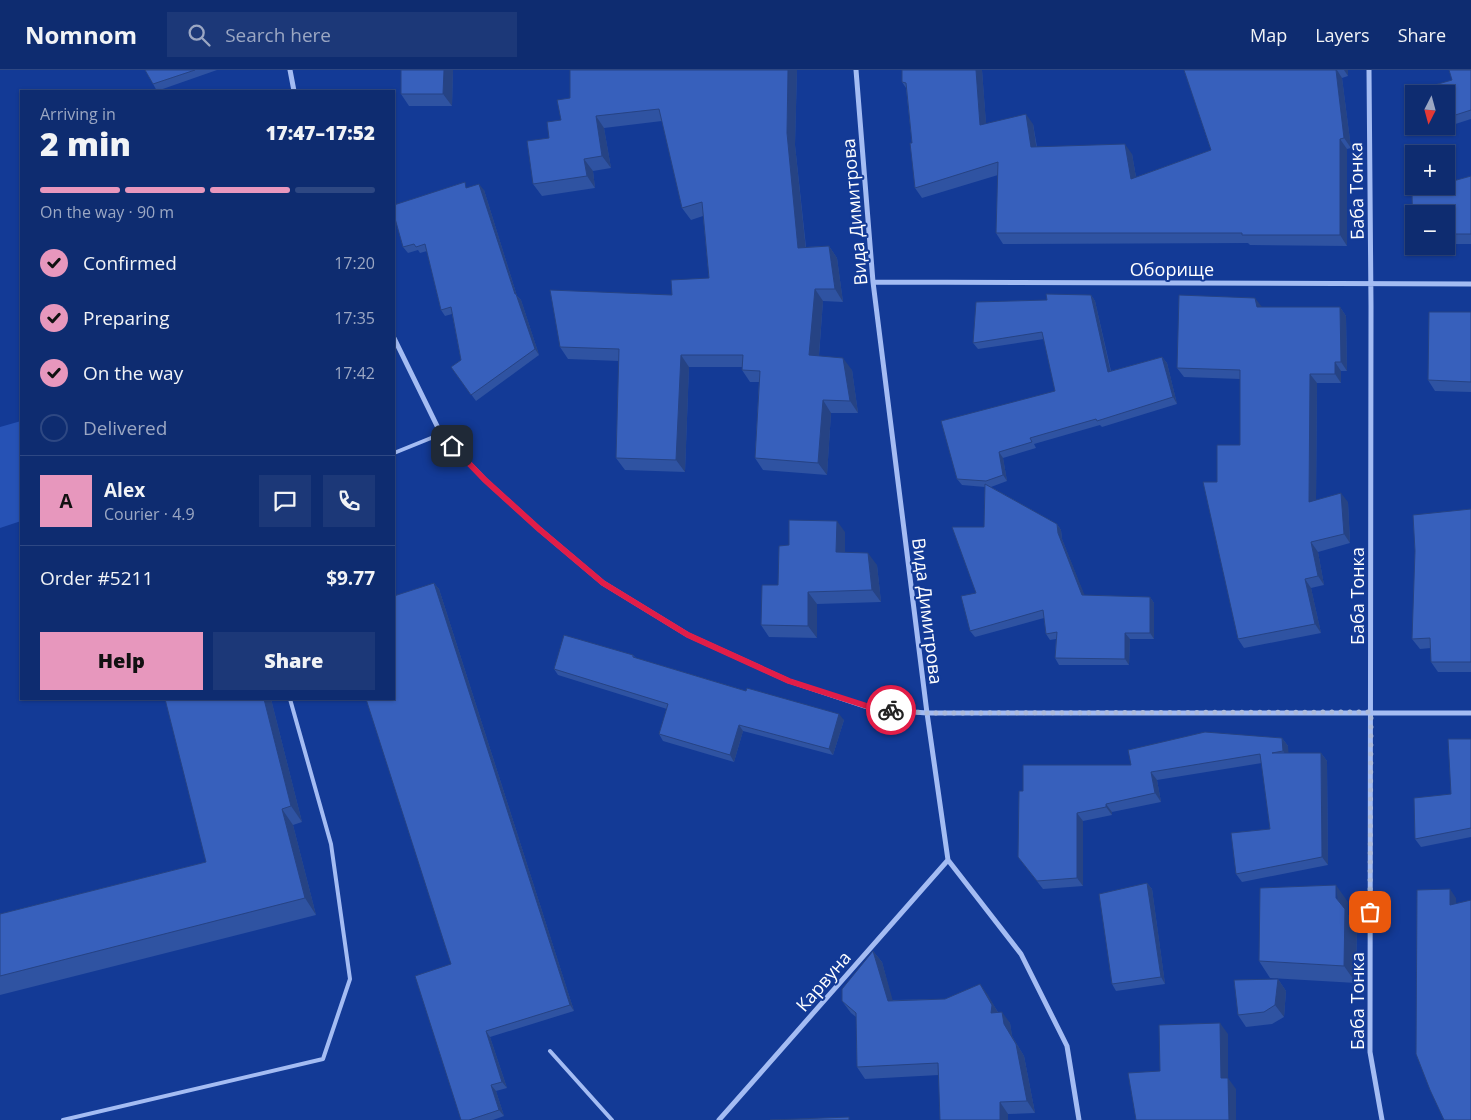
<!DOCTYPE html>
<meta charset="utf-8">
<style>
:root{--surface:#0e2c70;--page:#1c3878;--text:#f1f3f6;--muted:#9ba7c3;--line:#2e4883;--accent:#e797bd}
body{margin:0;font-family:"Open Sans",sans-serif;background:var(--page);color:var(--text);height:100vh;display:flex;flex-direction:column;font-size:19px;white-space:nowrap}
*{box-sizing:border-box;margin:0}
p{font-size:16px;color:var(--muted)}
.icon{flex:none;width:28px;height:28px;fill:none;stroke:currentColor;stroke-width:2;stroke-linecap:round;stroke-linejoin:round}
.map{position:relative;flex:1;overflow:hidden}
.side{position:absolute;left:20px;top:20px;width:375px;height:610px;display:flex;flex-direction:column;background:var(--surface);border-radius:0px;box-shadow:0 1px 4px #0004,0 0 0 1px var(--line)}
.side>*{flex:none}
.needle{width:32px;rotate:186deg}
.tools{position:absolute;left:1405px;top:15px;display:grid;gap:10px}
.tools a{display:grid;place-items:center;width:50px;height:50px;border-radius:0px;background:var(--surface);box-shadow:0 1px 4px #0004,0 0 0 1px var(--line);font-size:25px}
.pin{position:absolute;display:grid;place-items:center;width:42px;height:42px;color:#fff;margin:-21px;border-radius:10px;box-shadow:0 2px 8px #0006}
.courier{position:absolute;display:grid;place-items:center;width:50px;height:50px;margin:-25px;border:4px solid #e11d48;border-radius:50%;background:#fff;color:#222;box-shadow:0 1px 6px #0007}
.headline em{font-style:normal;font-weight:800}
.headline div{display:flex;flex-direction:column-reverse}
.headline{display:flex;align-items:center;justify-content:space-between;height:85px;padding:0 20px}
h1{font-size:32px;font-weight:800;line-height:38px}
.bar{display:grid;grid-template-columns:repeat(4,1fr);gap:8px 5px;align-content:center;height:60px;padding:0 20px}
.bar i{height:6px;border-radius:4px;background:var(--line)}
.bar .selected{background:var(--accent)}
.bar p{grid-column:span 4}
.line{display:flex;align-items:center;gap:12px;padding:0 20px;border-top:1px solid var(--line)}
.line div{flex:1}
.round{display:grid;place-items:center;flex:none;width:52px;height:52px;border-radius:0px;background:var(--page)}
ol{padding:0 20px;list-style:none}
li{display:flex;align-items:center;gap:15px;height:55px}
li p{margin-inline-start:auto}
li .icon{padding:5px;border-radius:50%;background:var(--accent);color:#111;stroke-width:4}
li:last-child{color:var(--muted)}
li i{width:28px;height:28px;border:2px solid var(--line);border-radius:50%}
.primary-button{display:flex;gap:10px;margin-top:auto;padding:10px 20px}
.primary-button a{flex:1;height:58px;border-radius:0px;background:var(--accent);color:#111;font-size:20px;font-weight:800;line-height:58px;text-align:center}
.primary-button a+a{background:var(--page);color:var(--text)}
header{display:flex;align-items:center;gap:30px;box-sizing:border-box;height:70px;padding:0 25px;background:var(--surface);border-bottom:1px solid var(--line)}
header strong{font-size:24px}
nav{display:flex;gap:28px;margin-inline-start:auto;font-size:18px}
.search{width:350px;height:45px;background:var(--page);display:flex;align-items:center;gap:12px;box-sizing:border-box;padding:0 18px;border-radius:0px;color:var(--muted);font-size:19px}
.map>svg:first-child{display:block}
.green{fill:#2652b5}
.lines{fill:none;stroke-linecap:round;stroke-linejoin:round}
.service{stroke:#a4bcf3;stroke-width:4}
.minor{stroke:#a4bcf3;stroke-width:5}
.wall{fill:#2f53a2}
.shaded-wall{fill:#264384}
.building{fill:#3760bc;stroke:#264384}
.done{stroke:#acbada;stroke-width:5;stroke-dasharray:0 9}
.route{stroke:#e11d48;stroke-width:6}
.labels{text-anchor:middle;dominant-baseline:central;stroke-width:4;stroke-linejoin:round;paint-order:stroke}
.street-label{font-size:18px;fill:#fff;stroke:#133a96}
</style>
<header>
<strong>Nomnom</strong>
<div class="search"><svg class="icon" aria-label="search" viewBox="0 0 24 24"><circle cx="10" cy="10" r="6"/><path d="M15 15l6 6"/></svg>Search here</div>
<nav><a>Map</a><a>Layers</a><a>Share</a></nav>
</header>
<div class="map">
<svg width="1471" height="1050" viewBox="0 0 1471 1050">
<rect width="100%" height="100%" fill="#133a96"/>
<path class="green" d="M21,351V451L0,458V357Z"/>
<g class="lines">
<path class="service" d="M394,383L441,364
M550,981L612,1050
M63,1050L323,989L350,909L331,774L290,629"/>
<path class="minor" d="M290,0L294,21
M856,0L873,212L927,643L948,790L1021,884L1067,976L1079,1050
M1369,0L1371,236L1370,982L1382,1050
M873,212L1471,214
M394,268L441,364L485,410L539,459L603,513L688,565L789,611L873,639L927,643H1471
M719,1050L948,790"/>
</g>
<path class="wall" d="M145,0H217L157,21Z
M401,0H453L452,36H409L401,24Z
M570,0H797L795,75L806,177L829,176L837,188L843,232L823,231L819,286L852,300L858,343H831L827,405L763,400L755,388L759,312H750L742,300V297H689L685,402L625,400L616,388L619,291L568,289L560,277L709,208L703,146L691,150L682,138L662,51L604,58L611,98L593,101L595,118L542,126L533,114L549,68L561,50L570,28Z
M902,0H982L986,54H1033L1037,77L1132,84L1136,107L1211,80L1184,0H1348V6L1342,8L1351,78L1347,79V176L1250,175L1248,173L1003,174L996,163L998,105L922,128L915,118L912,73L906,18L902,12Z
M1471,0V49L1446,57V24L1452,10Z
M1471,106V174H1446V144H1414V161L1413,160L1412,123L1436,116H1446V113Z
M468,118L484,120L517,226L521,230L539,285L476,331L451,297L461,290L452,244L445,246L441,240L427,181L420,183L418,180L408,183L403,177Z
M1091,225L1095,231L1111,301L1162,287L1167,293L1177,334L1102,357L1100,355L1034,374L1036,378L1003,388L1007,411L991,417L1057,454L1061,460L1062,469L1084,525L1150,527L1154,533V569H1130L1129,595H1059L1055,588L1056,569L1050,570L1046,564L1044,548L975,567L970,561L984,457L985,417L962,415L957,409L1055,321L1044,269L978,279L973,273L1047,230Z
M1262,237H1340L1346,246L1347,301H1341V313H1317L1316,430L1348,432L1350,473L1318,482L1324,515L1311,518L1321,563L1244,578L1238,569L1217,412L1240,375V309L1184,307L1177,298Z
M1471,242V322L1435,321L1428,310Z
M1471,439V602H1438L1431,592V578L1420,579L1412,569Z
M845,462V482L877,495L881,532L817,534V568L769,567L761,555L778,515L789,475Z
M434,513L439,519L574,941L490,967L507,1018L496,1021L504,1046L493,1050H461L451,894Z
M633,585L636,588L844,650L833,685L743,661L734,692L663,671L659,664L667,639L558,605L554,599Z
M271,629L302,752L293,755L316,845L0,925V844L206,792Z
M1282,668L1288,676V683H1321L1327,691L1328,795L1242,812L1236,804L1270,759L1262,693L1157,710L1161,732L1112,742V745L1083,751V816L1043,819L1018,787L1023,721L1131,695Z
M1471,669V767L1421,777L1415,769L1451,724Z
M1147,813L1152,819L1165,914L1116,921L1112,914Z
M1348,832V845L1357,857L1356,913L1270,908L1259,891Z
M873,881L882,892L892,930L945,929L980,914L998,942L1010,953L1012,966L1024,986L1035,1043L1008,1044L939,1005L865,1009L857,997L856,947L851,943L842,931Z
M1278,909L1286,921L1284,947L1272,954L1246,957L1238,945Z"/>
<path class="shaded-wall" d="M444,0H453L452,36L443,24Z
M788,0H797L795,75L807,190L798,178L787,63Z
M976,0H982L987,66L980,55Z
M1336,0H1337L1342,8L1351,78L1344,68Z
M1344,0H1348V6Z
M1026,44L1033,54L1038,88L1031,77Z
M596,46L604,58L611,98L602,86Z
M1340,69L1347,79V176L1340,165Z
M1125,74L1132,84L1138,119L1131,109Z
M584,89L593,101L595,118L587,106Z
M479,114L484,120L517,226L521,230L539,285L535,279L515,224Z
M829,176L837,188L843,232L835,219Z
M815,219L823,231L818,297L809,285Z
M1091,225L1095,231L1112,308L1108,302Z
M1255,228L1262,237H1257Z
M1340,237L1346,246L1347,301L1341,292Z
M681,285L689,297L685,402L676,390Z
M1162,287L1167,293L1177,334L1173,327Z
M843,288L852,300L858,343L850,331Z
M1335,292L1341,301V313L1335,304Z
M1310,304L1317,313L1316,441L1309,432Z
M823,330L831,343L827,405L818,393Z
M999,382L1003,388L1007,411L1003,405Z
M1341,423L1348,432L1350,473L1344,464Z
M837,451L845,462V494L836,482Z
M1057,454L1061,460L1062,469L1087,531L1082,525L1058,463Z
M1311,472L1318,482L1324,515L1318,506Z
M868,483L877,495L881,532L872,520Z
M1305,509L1311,518L1321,563L1315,554Z
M434,513L439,519L574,941L570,935Z
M808,522L817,534V568L808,556Z
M1150,527L1154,533V569L1150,563Z
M1125,563L1130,569L1129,595L1125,589Z
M264,629H271L302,752L291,736Z
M839,644L844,650L833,685L829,679Z
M739,655L743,661L734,692L730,685Z
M1282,668L1288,676L1289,689L1283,681Z
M1321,683L1327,691L1328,795L1322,787Z
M1151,702L1157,710L1161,732L1155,723Z
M1106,734L1112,742V745L1106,737Z
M282,739L293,755L316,845L305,828Z
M1077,743L1083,751V816L1077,808Z
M1147,813L1152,819L1165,914L1161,907Z
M1336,815L1348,832V845L1357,857L1356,913L1344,896Z
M1450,819L1456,828L1457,844L1450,835Z
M873,881L882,892L896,942L888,931Z
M1278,909L1286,921L1284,947L1275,935Z
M980,914L988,925L1000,946L991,943Z
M1002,942L1010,953L1012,966L1024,986L1035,1043L1027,1031L1004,954Z
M1220,953L1228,964V1019L1221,1008Z
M486,961L490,967L507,1018L502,1012Z
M1228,1008L1236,1019V1050H1229Z
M491,1015L496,1021L504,1046L499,1040Z
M1000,1032L1008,1044V1050H1000Z"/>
<path class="building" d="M145,0H195L153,14Z
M401,0H444L443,24H401Z
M570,0H788L787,63L798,178L829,176L835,219H815L809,285L843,288L850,331L823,330L818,393L755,388L760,301L742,300L743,285H681L676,390L616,388L619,279L560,277L550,220L672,225L671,210L709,208L702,132L682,138L659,39L596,46L602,86L584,89L587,106L533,114L527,71L549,68L547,52L561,50L557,30L570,28Z
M902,0H976L980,55L1026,44L1031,77L1125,74L1131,109L1211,80L1184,0H1336L1344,68L1340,69V165H1242V163H996L998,92L915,118L910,73H912L906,13L902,12Z
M1449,0H1471V40L1446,48V24H1433L1431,16L1452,10Z
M1471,106V164H1446V144H1414V160H1413L1412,123L1436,116H1446V113Z
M465,112L466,118L479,114L515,224H516L535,279L471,325L451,297L461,290L451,237L441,240L425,174L416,177L414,174L403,177L394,145V135Z
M1046,224L1091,225L1108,302L1162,287L1173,327L1097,351L1096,349L1030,368L1032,372L999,382L1003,405L986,411L957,409L941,351L1055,321L1042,262L973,273L976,232L1047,230Z
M1179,225L1255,228L1257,237H1340L1341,292H1335V304H1310L1309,432L1341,423L1344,464L1311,472L1318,506L1305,509L1315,554L1238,569L1203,412H1217V375H1240V300L1177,298Z
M1429,242H1471V312L1428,310Z
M985,414L1057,454L1058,463L1082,525L1150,527V563H1125V589L1055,588L1057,562L1046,564L1043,540L970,561L961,526L976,523L952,457H984Z
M1471,439V592H1431L1430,568L1412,569L1415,481L1413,445Z
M789,450L837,451L836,482L868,483L872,520L808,522V556L761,555L762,515H778L779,476L789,475Z
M434,513L570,935L486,961L502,1012L491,1015L499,1040L469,1050H461L415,906L451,894L366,629H394V526Z
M564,565L633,585V587L746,621L747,618L839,644L829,679L739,655L730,685L659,664L668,634L554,599Z
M165,629H264L291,736L282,739L305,828L0,906V844L206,792Z
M1205,662L1282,668L1283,681L1272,683H1321L1322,787L1236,804L1231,763L1270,759L1260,684L1151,702L1155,723L1106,734V737L1077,743V808L1037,811L1018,787L1019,721H1023V695H1131L1128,680Z
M1448,669H1471V758L1415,769L1414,728L1451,724Z
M1147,813L1161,907L1112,914L1099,824Z
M1336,815V828L1345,839L1344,896L1259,891L1260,818Z
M1450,819V835L1471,830V1050H1444L1430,1020L1416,984L1417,820Z
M873,881L888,931L945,929L980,914L992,935L991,943L1002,942L1004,954L1016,974L1027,1031L1000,1032V1050H940L938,993L857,997L856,943L842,931V919Z
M1278,909L1275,935L1264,942L1238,945L1234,910Z
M1220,953L1221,1008H1228L1229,1050H1136L1128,1003L1160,1001L1159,955Z
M849,1047V1050H770Z"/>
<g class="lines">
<path class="done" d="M891,640L928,643L1371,642L1370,842"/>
<path class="route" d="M452,376L485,410L539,459L603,513L688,565L789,611L873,638L891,640"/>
</g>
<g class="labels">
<g class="street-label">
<text transform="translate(1356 121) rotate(-91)">Баба Тонка</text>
<text transform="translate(854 142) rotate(-95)">Вида Димитрова</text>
<text x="1172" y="199">Оборище</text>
<text transform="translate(1357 526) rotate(-90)">Баба Тонка</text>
<text transform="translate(928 541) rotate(83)">Вида Димитрова</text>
<text transform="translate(823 911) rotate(-49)">Карвуна</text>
<text transform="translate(1357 931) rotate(-90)">Баба Тонка</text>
</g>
</g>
</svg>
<div class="tools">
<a><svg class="needle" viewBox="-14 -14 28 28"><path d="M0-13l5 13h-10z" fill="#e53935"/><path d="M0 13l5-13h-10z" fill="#9ba7c3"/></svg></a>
<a>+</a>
<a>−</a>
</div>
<div class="pin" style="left:1370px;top:842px;background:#ea580c"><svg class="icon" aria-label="bag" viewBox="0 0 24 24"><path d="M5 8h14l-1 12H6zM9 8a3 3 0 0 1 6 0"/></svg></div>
<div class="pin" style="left:452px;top:376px;background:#1f2937"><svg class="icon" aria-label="home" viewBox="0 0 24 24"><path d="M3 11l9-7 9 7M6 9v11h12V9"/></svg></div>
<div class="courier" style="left:891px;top:640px"><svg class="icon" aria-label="bike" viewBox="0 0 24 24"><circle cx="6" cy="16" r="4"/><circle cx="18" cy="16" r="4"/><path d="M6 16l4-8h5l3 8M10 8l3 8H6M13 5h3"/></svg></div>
<section class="side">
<div class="headline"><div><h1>2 min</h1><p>Arriving in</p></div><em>17:47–17:52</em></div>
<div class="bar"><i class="selected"></i><i class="selected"></i><i class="selected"></i><i></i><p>On the way · 90 m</p></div>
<ol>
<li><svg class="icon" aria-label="check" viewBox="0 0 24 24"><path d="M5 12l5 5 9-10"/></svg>Confirmed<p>17:20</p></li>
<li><svg class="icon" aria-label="check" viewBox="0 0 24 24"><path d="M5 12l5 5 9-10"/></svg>Preparing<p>17:35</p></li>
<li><svg class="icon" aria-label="check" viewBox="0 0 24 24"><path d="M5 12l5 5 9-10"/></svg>On the way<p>17:42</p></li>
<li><i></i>Delivered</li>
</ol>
<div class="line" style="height:90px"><b class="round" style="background:var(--accent);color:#111">A</b><div><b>Alex</b><p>Courier · 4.9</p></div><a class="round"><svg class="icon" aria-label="chat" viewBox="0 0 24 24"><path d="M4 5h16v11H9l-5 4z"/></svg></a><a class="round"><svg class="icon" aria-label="phone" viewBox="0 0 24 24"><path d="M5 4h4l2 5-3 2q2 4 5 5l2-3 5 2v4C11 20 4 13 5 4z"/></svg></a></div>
<div class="line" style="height:65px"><div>Order #5211</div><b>$9.77</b></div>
<div class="primary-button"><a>Help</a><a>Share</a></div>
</section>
</div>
